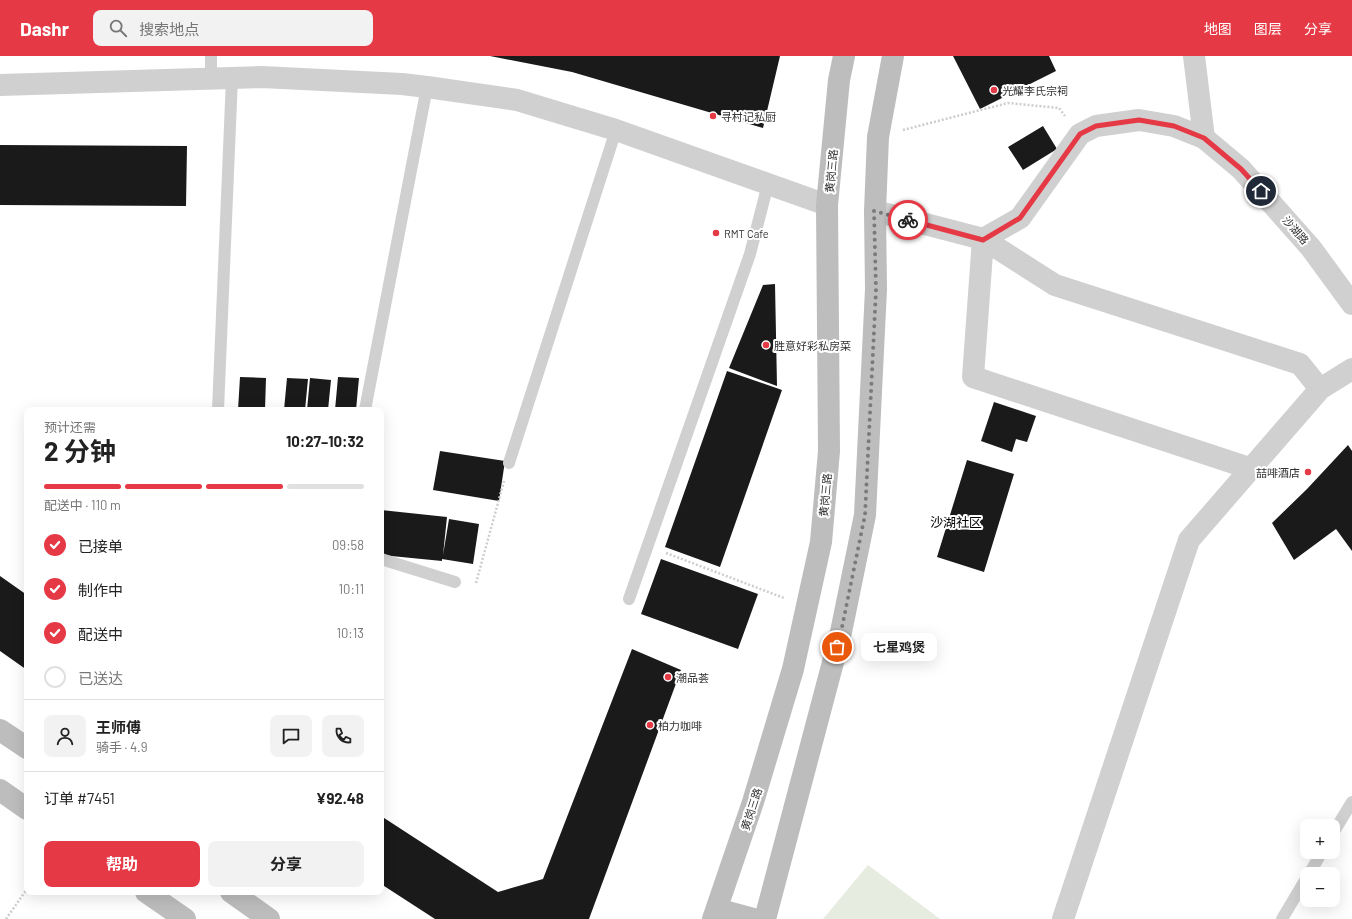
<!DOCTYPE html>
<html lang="zh">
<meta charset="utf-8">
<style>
:root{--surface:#fff;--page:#f2f2f2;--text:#222;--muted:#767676;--line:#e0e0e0;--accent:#e63946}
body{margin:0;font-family:Barlow,"Noto Sans SC",sans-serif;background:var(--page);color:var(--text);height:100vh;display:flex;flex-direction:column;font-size:15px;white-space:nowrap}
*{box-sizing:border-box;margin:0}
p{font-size:13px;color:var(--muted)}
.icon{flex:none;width:22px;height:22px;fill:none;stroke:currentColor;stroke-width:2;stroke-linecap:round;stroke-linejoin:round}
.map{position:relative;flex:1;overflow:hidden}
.side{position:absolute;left:24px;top:351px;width:360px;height:488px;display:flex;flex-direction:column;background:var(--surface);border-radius:8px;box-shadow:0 4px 16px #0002}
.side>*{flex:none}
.fabs{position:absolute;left:1300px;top:763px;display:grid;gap:8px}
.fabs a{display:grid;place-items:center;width:40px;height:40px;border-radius:8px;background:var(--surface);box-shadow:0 4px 16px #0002;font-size:20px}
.pin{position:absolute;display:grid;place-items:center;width:34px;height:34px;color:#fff;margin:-17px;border:2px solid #fff;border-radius:50%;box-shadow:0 1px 4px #0007}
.courier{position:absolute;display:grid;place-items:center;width:40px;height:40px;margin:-20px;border:3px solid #e63946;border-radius:50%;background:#fff;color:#222;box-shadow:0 1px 5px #0007}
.bubble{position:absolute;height:28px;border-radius:8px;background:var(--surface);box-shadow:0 4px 16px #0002;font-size:13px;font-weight:700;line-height:28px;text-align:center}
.overview em{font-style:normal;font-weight:700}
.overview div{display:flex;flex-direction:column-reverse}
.overview{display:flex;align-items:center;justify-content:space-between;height:68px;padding:0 20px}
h1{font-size:26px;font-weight:700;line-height:30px}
.bar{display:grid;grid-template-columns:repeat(4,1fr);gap:6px 4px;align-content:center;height:48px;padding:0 20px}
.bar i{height:5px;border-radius:3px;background:var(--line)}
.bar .active{background:var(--accent)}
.bar p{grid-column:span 4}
.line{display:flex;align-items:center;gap:10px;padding:0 20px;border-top:1px solid var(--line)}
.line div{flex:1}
.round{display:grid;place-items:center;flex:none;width:42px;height:42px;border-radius:8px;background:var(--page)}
ol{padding:0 20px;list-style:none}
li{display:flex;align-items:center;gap:12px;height:44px}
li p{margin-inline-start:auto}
li .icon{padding:4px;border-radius:50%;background:var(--accent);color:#fff;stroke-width:4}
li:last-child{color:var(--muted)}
li i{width:22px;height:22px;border:2px solid var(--line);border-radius:50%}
.action{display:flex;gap:8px;margin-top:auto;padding:8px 20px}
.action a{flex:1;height:46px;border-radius:8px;background:var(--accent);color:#fff;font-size:16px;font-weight:700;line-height:46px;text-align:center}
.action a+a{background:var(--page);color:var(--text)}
header{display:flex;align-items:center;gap:24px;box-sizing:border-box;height:56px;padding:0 20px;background:var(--accent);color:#fff}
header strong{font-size:19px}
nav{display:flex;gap:22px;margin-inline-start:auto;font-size:14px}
.search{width:280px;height:36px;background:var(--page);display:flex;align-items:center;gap:10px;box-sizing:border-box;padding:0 14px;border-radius:8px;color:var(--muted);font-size:15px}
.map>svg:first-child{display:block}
.green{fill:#e6ecdf}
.building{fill:#1a1a1a}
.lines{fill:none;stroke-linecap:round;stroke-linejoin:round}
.path{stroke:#cdcdcd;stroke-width:2.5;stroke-dasharray:2 2;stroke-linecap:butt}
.service{stroke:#d0d0d0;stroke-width:12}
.minor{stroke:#d0d0d0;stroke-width:22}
.tertiary{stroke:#d0d0d0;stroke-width:22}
.secondary{stroke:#bdbdbd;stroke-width:22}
.done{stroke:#7a7a7a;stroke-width:4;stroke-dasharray:0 7.2}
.route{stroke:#e63946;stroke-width:5}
.poi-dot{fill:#e63946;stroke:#fff;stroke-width:1.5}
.labels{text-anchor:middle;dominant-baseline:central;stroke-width:4;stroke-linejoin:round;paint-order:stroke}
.poi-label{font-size:11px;fill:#333;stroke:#fff;text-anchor:start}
.street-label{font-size:11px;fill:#333;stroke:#fff}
.quarter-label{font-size:13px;fill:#000;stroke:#fff}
</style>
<header>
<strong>Dashr</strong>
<div class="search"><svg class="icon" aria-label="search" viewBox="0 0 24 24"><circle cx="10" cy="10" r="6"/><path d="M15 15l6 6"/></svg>搜索地点</div>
<nav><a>地图</a><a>图层</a><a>分享</a></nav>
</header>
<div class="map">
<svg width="1352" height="863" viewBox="0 0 1352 863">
<rect width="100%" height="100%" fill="#fff"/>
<path class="green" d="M868,809L940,863H823Z"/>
<path class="building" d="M490,0H780L763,72L572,16Z
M953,0H1049L1056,15L980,53Z
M1043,70L1057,93L1023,114L1008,91Z
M0,89L187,90L186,150L0,149Z
M775,228L777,330L729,312L763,229Z
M727,315L782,334L720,511L665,491Z
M240,321L266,322L265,354H238Z
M338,321L359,322L356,354H335Z
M287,322L308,323L305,354H284Z
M310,322L331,324L328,354H307Z
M994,346L1036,360L1027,386L1016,383L1012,396L981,385Z
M1348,389L1352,395V495L1336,473L1294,504L1272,467L1307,433Z
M440,395L505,405L499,445L433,434Z
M967,404L1014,418L984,516L937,501Z
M381,454L447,461L443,499L449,463L479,468L473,508L442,503V505L381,499Z
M661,503L758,538L738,593L641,558Z
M0,520L27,539V614L0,595Z
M632,593L681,614L589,863H435L381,828V760L498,836L543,823Z"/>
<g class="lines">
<path class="path" d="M903,74L1008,47L1059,52L1065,60
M666,497L784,542
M476,527L504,425
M6,863L27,833"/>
<path class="service" d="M211,0V23
M218,354L232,22
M365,354L427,31
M509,407L616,74
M381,503L455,526
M629,543L750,198L768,128
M1333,777L1352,746
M1309,818L1322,796
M1282,863L1307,821"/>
<path class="minor" d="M0,29L262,21L402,28L427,31L517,44L616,74L827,149
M875,155L983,183L1020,162L1080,78L1096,70L1139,64L1174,70L1204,82L1194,0
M1252,413L973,321L983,183L1055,229L1300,308L1320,333
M1063,863L1189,484L1320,333L1352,313"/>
<path class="tertiary" d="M1204,82L1241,113L1311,192L1352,248"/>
<path class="secondary" d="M0,674L27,692
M0,734L27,753
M146,836L185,863
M231,836L269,863
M717,853L754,863
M713,863L753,746L793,613L821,486L829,395L827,149L839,24L844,0
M765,863L841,576L865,459L876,233L875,155L878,81L893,0"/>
</g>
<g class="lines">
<path class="done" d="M837,591L841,576L865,459L876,234L874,155L908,164"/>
<path class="route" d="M908,164L983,184L1020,162L1080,78L1096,70L1139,64L1174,70L1204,82L1241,113L1261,135"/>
</g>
<g class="poi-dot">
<circle cx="994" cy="34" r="4"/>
<circle cx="713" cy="60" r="4"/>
<circle cx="716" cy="177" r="4"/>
<circle cx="766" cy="289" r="4"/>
<circle cx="1308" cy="416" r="4"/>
<circle cx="668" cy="621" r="4"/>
<circle cx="650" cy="669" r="4"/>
</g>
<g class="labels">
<g class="poi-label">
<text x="1002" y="34">光耀李氏宗祠</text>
<text x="721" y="60">寻村记私厨</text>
<text x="724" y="177">RMT Cafe</text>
<text x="774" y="289">胜意好彩私房菜</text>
<text x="1300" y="416" text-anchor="end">喆啡酒店</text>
<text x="676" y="621">潮品荟</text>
<text x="658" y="669">柏力咖啡</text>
</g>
<g class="street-label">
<text transform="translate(831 115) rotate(-85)">黄岗三路</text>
<text transform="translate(1296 174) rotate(49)">沙湖路</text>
<text transform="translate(825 439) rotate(-85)">黄岗三路</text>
<text transform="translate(751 753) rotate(-72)">黄岗三路</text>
</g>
<g class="quarter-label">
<text x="956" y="466">沙湖社区</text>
</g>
</g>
</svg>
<div class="fabs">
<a>+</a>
<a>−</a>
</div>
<div class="pin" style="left:837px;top:591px;background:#ea580c"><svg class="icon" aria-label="bag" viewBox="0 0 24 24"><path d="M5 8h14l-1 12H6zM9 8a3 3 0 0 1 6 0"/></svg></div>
<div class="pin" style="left:1261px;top:135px;background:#1f2937"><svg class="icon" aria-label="home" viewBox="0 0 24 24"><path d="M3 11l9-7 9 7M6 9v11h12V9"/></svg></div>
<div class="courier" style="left:908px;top:164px"><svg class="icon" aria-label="bike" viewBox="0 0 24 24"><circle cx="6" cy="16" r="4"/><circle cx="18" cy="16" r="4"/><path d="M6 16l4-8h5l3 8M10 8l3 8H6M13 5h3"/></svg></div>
<div class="bubble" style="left:861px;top:577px;width:76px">七星鸡煲</div>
<section class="side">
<div class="overview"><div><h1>2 分钟</h1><p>预计还需</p></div><em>10:27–10:32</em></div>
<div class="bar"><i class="active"></i><i class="active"></i><i class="active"></i><i></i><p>配送中 · 110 m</p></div>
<ol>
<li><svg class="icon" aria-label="check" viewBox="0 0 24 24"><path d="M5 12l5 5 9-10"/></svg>已接单<p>09:58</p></li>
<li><svg class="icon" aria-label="check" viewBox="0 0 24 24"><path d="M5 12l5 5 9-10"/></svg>制作中<p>10:11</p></li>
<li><svg class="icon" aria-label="check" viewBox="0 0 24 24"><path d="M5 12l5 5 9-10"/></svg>配送中<p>10:13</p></li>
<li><i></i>已送达</li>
</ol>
<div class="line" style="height:72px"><a class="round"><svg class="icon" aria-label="person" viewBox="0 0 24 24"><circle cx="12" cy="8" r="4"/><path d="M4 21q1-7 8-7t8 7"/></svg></a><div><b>王师傅</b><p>骑手 · 4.9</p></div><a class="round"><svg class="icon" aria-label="chat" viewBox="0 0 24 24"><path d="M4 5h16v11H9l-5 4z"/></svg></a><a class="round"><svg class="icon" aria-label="phone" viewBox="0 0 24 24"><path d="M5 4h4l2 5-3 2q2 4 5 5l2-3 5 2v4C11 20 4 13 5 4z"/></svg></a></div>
<div class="line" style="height:52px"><div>订单 #7451</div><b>¥92.48</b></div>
<div class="action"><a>帮助</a><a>分享</a></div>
</section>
</div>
